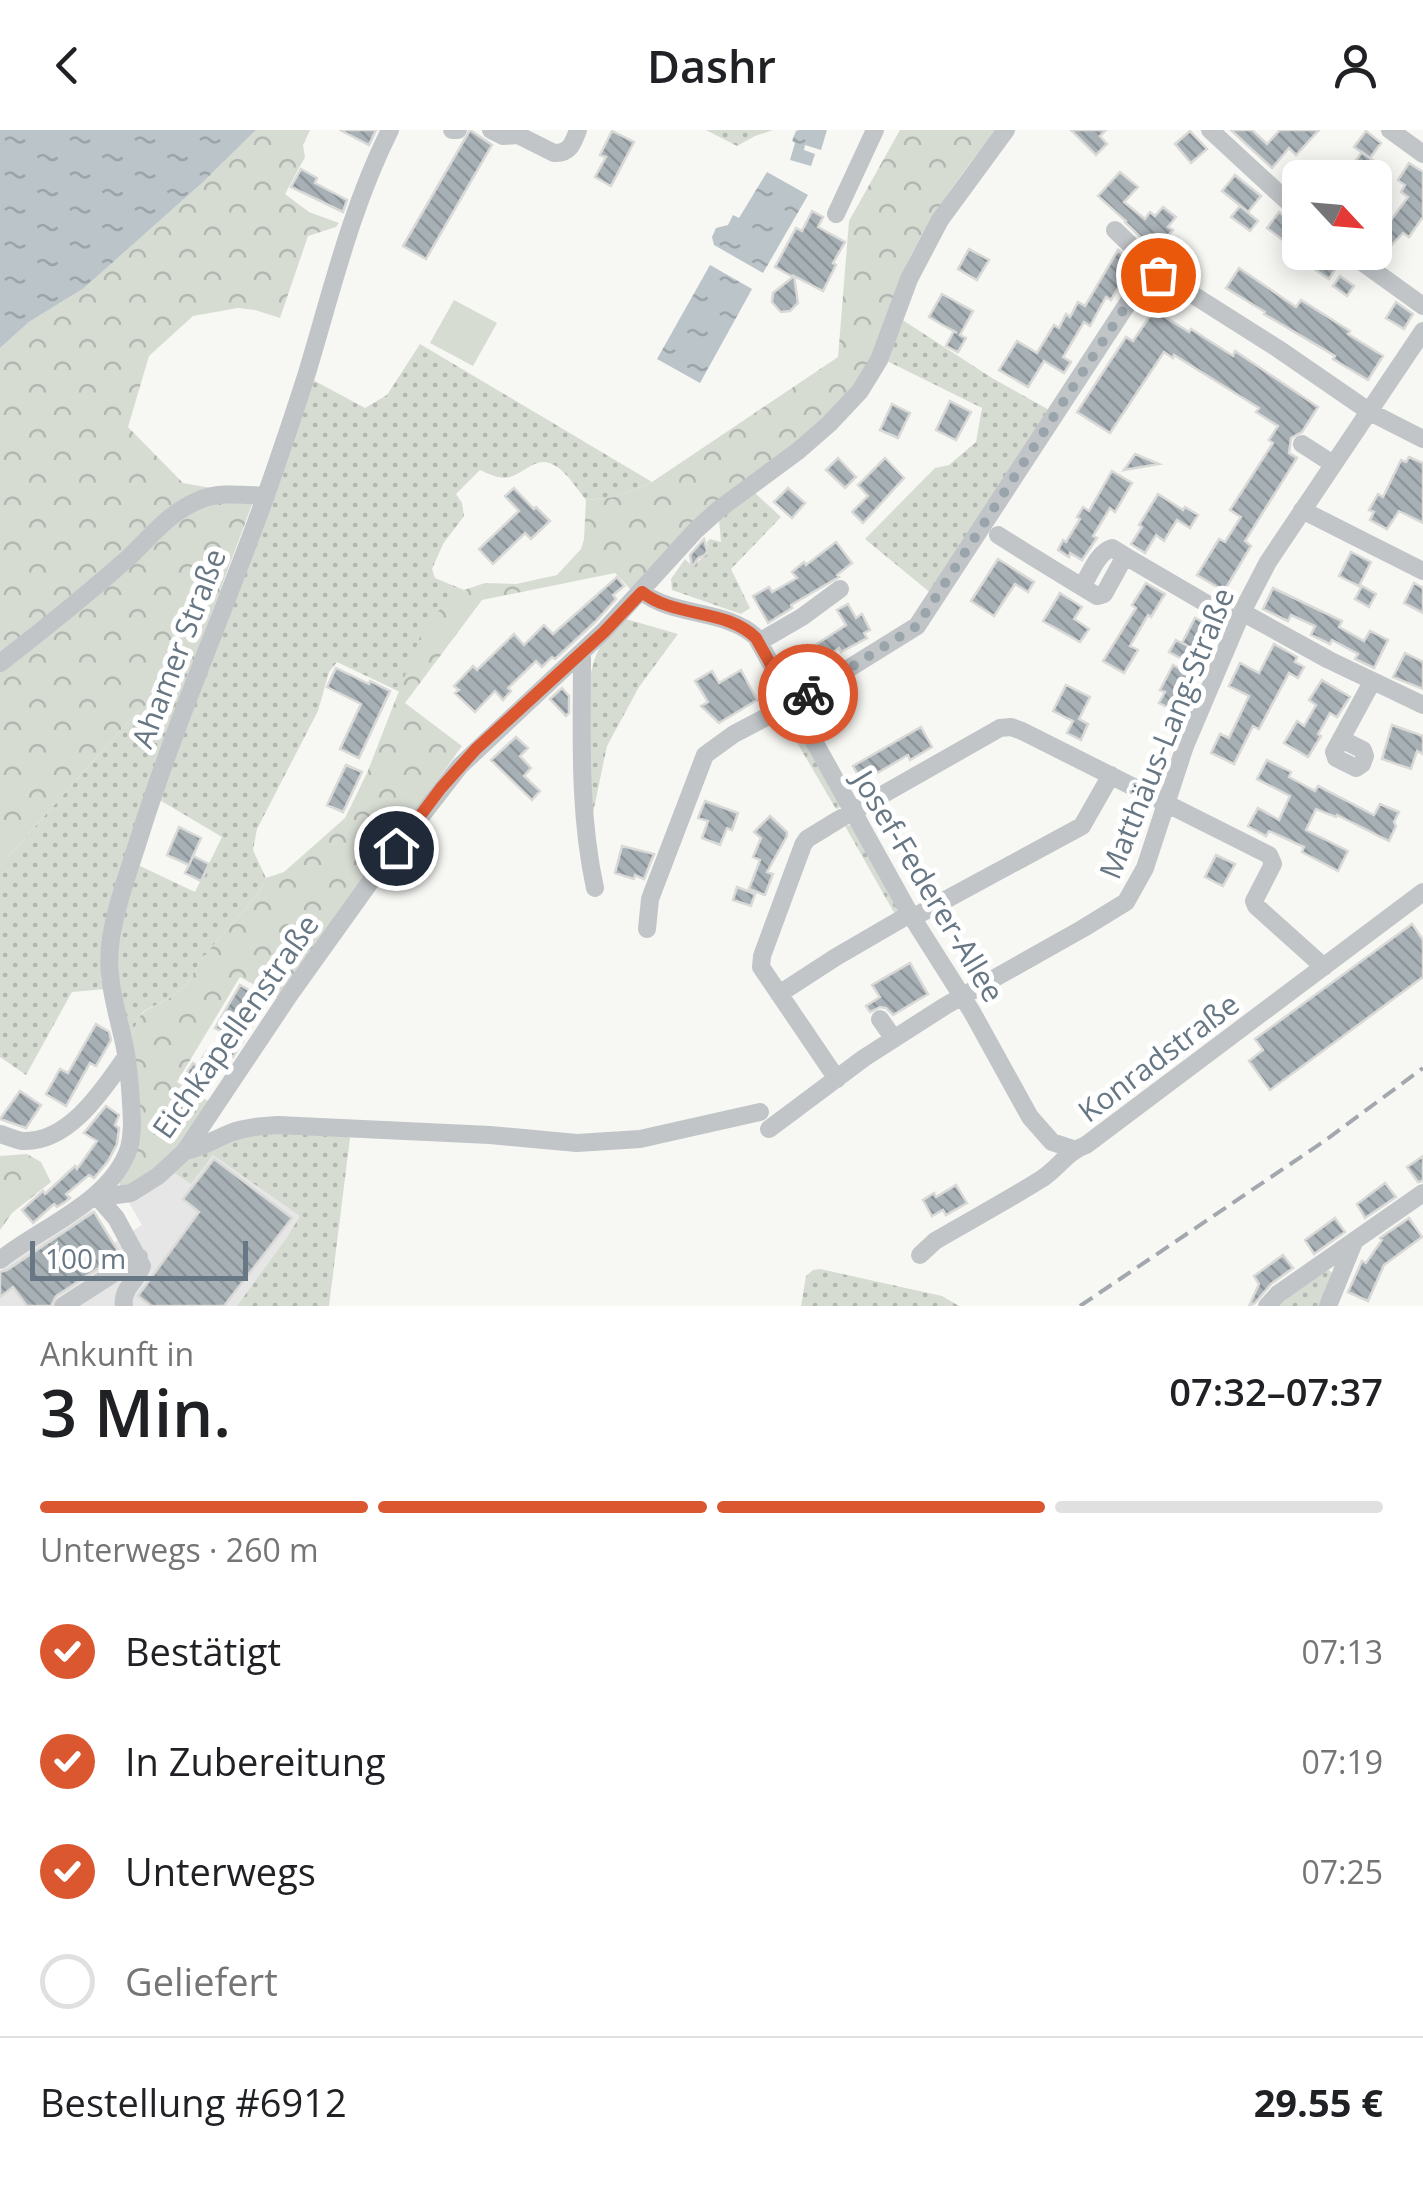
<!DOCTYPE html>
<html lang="de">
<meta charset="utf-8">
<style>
:root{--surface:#fff;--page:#f6f6f6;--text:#202124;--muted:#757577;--line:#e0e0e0;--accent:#db5730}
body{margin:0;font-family:"Open Sans",sans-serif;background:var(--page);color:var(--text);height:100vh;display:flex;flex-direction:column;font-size:38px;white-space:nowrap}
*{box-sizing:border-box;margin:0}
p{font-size:32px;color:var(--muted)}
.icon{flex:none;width:55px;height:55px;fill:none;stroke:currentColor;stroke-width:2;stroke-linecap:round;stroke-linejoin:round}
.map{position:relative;height:1176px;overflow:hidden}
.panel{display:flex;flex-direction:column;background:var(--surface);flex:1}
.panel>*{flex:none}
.needle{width:65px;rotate:116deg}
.controls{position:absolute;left:1282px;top:30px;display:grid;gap:20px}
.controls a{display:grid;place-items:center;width:110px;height:110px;border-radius:15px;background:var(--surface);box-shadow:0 5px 25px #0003;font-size:50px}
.scale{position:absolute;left:30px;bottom:25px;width:218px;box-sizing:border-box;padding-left:10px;border:5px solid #677784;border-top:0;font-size:28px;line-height:35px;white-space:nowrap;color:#677784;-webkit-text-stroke:8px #fff;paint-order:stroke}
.pin{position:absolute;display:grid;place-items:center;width:85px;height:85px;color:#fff;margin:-42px;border:5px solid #fff;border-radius:50%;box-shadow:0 2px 10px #0007}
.courier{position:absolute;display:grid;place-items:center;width:100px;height:100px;margin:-50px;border:8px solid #db5730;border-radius:50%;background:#fff;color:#222;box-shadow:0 2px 12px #0007}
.summary em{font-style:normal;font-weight:600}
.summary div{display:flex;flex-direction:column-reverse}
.summary{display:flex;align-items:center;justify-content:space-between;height:170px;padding:0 40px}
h1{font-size:65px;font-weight:600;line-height:75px}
.bar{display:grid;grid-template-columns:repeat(4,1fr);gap:15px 10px;align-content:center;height:120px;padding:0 40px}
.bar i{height:12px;border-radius:8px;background:var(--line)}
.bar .current{background:var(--accent)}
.bar p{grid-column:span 4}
.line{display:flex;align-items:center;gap:25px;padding:0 40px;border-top:2px solid var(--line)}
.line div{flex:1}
ol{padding:0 40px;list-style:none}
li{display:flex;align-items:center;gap:30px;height:110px}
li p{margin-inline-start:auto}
li .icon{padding:10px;border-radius:50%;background:var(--accent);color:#fff;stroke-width:4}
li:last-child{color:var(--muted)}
li i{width:55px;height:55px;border:5px solid var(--line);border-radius:50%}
header{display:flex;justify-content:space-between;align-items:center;height:130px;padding:0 40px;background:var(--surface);font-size:45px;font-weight:600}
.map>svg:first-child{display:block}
.built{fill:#e5e6e5}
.green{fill:url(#green-dots)}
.forest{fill:url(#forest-crowns)}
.pitch{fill:#d7dcd3}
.water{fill:url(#water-ripples)}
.building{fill:url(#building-back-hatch);stroke:#d9d9d7;stroke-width:2.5}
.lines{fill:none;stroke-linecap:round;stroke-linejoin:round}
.minor{stroke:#c1c5c8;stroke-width:18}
.rail{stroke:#a2a8ad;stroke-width:4;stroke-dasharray:15 8;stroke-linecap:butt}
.done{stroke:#99a4ab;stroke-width:10;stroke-dasharray:0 18}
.route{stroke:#db5730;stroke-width:12}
.labels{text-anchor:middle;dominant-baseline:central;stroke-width:10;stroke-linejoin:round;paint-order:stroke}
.street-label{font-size:30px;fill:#677784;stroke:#fff}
</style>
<header><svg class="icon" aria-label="back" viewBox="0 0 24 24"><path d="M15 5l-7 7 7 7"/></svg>Dashr<svg class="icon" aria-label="person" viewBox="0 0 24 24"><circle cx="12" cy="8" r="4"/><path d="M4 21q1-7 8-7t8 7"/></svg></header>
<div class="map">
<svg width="1423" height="1176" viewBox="0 0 1423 1176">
<defs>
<pattern id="green-dots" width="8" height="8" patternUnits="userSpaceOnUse" patternTransform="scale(2.5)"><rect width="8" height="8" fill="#d7dcd3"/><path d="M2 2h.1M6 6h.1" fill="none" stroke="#b2b7b1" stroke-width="1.8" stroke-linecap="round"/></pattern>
<pattern id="forest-crowns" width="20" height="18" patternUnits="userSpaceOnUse" patternTransform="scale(2.5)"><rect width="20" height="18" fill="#d7dcd3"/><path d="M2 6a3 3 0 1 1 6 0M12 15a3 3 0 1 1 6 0" fill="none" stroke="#b2b7b1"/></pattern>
<pattern id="water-ripples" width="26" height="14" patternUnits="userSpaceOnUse" patternTransform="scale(2.5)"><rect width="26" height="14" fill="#bac4c9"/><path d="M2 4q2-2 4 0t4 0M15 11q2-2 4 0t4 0" fill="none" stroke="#9ba4a9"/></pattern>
<pattern id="building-back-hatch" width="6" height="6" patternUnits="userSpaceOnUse" patternTransform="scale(2.5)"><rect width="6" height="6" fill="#a7b0b5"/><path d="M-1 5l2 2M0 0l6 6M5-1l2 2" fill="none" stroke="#8c9499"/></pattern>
</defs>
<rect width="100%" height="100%" fill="#f7f7f4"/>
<path class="built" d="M222,1009L331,1077L259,1176H0V1141L18,1127L92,1080L114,1113L142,1095L128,1071Z"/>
<path class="green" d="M706,0H773L755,6L737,16Z
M901,189L992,248L1060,286L938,469L865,409L935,338L949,335L976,312L982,278L885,230Z
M420,214L652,352L615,367L586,370C576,358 567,342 554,335C537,325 526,342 510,347C500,350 489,344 480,340L456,364L462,373L464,386L443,414L432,439L435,448L464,460C423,492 417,515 400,562L337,532L329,542L318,581L257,699L253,720L266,748L259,763L203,827L187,854L170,868L144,881L139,887L131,908L120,864L117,812L138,735L195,762L222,707L158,669L313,250L365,278L387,265Z
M754,362L781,387L731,439L750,478L741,484L672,460L671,449L685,429L690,434L696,433L708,423L707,412L710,409L721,412L719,389Z
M626,489L678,504L639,557L607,616L589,702C589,657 578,554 600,517C606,506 617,498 626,489Z
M191,539L102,825L101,849L105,859L72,862L26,945L0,927V736L136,583Z
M790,587L794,589L842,673L839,678L836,679L785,592Z
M849,695L855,697L903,780L896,786L845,696Z
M351,1000L329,1176H237L286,1109L300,1086L213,1025L191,1054L172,1041L197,1023L249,1001Z
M820,1139L942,1166L959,1176H801L806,1146L813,1140Z
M1329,1140L1334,1145L1322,1176H1277L1323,1142Z"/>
<path class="forest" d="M256,0H310L303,15L305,27L285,64L309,82L339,93L336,97L308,106L280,188L255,180L238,178L193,186L149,226L128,297L183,353L222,360L257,361L191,539L136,583L0,736V218L29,192L84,158L202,53Z
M900,0H996C959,46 924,94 900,149C889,177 882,209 868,236C861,249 849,261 840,273L633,462L615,443L482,470L405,573L462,616L280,869L240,847L177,952L213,974L180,1020L136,1053L120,1057L119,1050L131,1032V908L139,887L145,881L170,868L187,854L203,827L259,763L266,748L284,742L345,688L367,643L420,507L430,490L444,475L464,460L485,453L516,454L557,445L581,419L584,409L586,370L615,367L652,352L838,227L849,91Z
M27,1024L41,1032L51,1052L12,1083L0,1100V1026Z"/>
<path class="pitch" d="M454,170L497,193L473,236L430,213Z"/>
<path class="water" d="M0,0H256L202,53L84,158L29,192L0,218Z
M799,0H827L821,20L805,15L804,20L815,24L811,36L790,30L795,13L792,11L796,1Z
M767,42L808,65L763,143L714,115L712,107L716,98L728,95L733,85L739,88Z
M710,135L752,159L700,253L657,229Z"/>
<path class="building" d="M340,0H376L369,15Z
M470,0L492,15L426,129L403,116Z
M1071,0H1106L1100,6L1107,14L1096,25Z
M1231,0H1252L1267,14L1280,0H1319L1296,25L1289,18L1272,38Z
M612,1L634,12L611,56L595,47L606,27L600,25Z
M1190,1L1207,19L1191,33L1175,14Z
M1366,1L1381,13L1370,28L1354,17Z
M1362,22L1375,32L1364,47L1351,37Z
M1409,33L1423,42V87L1409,107L1403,103L1383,124L1375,118V91L1385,98L1408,67L1401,62L1405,55L1398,50Z
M301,39L317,48L315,53L347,70L343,82L291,57Z
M1120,42L1138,57L1124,72L1145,89L1150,82L1155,86L1163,77L1176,87L1168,97L1173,100L1158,117L1152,118L1125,92L1126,91L1098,66Z
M1235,45L1261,66L1248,82L1222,61Z
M1240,76L1258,91L1250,101L1231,87Z
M812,81L823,87L818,97L845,112L833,133L836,135L823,161L794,146L798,173L790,181L781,182L772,172L773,163L793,147L775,137L796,98L802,101Z
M1279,82L1296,95L1284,111L1267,98Z
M969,119L989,130L977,150L958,139Z
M1118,120L1129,131L1121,140L1127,143L1111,170L1106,167L1090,196L1084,192L1063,227L1071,232L1064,243L1044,231L1028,257L999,240L1017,211L1037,223L1054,195L1059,198L1066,184L1070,187L1078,172L1085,176Z
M1321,122H1326L1340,132L1329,149L1311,137Z
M1239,138L1296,177L1301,170L1350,201L1348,204L1383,226L1368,250L1333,229L1335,226L1264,184L1265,182L1226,158Z
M1340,146L1354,156L1347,166L1333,156Z
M942,164L973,181L960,205L966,208L958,222L946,216L954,201L957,203L929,187Z
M1396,172L1413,184L1404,199L1386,188Z
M1154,180L1189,202L1191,199L1233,226L1235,221L1318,277L1302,302L1291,308L1289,323L1297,328L1245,411L1251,416L1224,461L1197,445L1219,409L1225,412L1241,387L1230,380L1273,313L1269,310L1278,296L1256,282L1259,278L1174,225L1173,228L1164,222L1110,303L1077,282L1126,207L1133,211Z
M950,271L971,282L956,310L936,300Z
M892,274L910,283L898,308L880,300Z
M1135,324L1159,334L1124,340Z
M1409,327L1423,333V393L1399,381L1387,399L1370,390L1374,382L1369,380L1378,364L1383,367L1401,330L1406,332Z
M838,328L856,347L845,358L826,340Z
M885,328L904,348L863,393L852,382L868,366L858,355Z
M1112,341L1132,353L1115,382L1110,378L1093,406L1097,408L1082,430L1070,423L1069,427L1058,420L1063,410L1066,412L1080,389L1077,387L1083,377L1089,381Z
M514,358L534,379L536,377L550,391L531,409L525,403L493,434L479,419L519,381L505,366Z
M788,358L805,373L792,388L774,372Z
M1158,364L1183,380L1185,377L1198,385L1190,398L1177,390L1164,411L1156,405L1145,423L1131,414L1142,397L1139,395Z
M704,409L707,421L705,425L698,428L692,438L690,425Z
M836,412L852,433L837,445L839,447L791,475L792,478L768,493L753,466L769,457L772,462L797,448L792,442L804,432L806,435Z
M1351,422L1371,432L1359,456L1339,446Z
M998,429L1034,452L1028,462L1015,454L994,486L971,471Z
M617,447L624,456L613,465L616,469L595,492L555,529L552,527L542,537L536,531L508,558L511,561L503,570L495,561L475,582L455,563L459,560L454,556L473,536L477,540L514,504L524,515L544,495L553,504Z
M1146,453L1165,464L1151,487L1148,485L1130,516L1138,520L1124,543L1103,531L1136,478L1132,475Z
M1414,453L1423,458V483L1404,473Z
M1362,456L1376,464L1369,477L1355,469Z
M1273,458L1342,491L1339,497L1364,511L1370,501L1388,510L1374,538L1355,529L1358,524L1332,510L1330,514L1311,505L1315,496L1291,485L1288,491L1263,479Z
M1060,463L1082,477L1074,489L1089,499L1080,512L1043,491Z
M848,474L856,488L862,484L870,500L864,503L867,508L841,522L839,518L799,545L786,522L796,516L799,520L807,515L809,519L846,495L837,480Z
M1195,488L1213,497L1200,522L1182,513Z
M1176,510L1190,517L1184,530L1169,522Z
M1274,514L1297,527L1295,532L1304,537L1298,548L1289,543L1259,599L1253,596L1234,634L1211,623L1220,604L1229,608L1249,566L1229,556L1240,533L1259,543Z
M1405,523L1423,532V559L1393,547Z
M1173,535L1194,546L1175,581L1159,573L1165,562L1160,560Z
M336,538L369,554L370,551L390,561L359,628L340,619L361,574L327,557Z
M741,540L757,570L719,593L701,576L708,572L695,551L712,541L719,553Z
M1322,550L1350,567L1337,587L1330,583L1318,604L1321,606L1308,627L1284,613L1297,591L1304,596L1316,575L1309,570Z
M1066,555L1090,567L1079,589L1088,594L1081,610L1067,603L1073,591L1053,581Z
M562,558L569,566V583L566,586L550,569Z
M1392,595L1423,606V624L1417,621L1411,639L1382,629Z
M921,597L932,617L910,630L908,625L862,652L853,636Z
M516,607L528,618L520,626L531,638L524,646L540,661L532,670L491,630Z
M1267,630L1291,642L1289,647L1315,661L1318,656L1374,685L1380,674L1399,682L1394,692L1396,696L1389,711L1337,685L1336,687L1316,679L1306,700L1348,721L1338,741L1302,722L1304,717L1269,701L1266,706L1248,696L1258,678L1279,690L1290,666L1257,649Z
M346,635L362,642L343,682L327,675Z
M705,671L738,683L732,700L727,698L720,715L702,708L708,691L698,688Z
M770,686L787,702V706L767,742L773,744L765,765L749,759L760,730L753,727L761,708L754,702Z
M179,697L201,708L189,735L193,726L209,734L201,751L185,743L189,735L167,725Z
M622,716L654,724L644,749L635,745L634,749L615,743Z
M1216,725L1235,734L1223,756L1205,747Z
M737,757L755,764L751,776L733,770Z
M1412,794L1423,810V847L1270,960L1249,931L1263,920L1255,909Z
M910,833L928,864L893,885L886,878L880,877L870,882L866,876L880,867L872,855Z
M240,855L268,871L233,927L228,924L203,963L182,950L193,933L197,936L207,921L212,924L224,903L215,898Z
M96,894L109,902L111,910L96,936L90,933L66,976L46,964L60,939L68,943Z
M20,961L41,975L26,998L0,989Z
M106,976L119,985L115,995L119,998L117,1014L108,1031L94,1048L89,1045L66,1064L70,1068L65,1072L57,1077L54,1074L33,1093L22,1080L43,1061L45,1064L75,1036L77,1039L97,1011L84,1003Z
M1423,1026V1051L1418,1052L1407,1037Z
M214,1029L292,1088L224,1176H151L138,1166L199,1082L183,1069Z
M1385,1053L1396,1067L1365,1088L1357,1074Z
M956,1055L967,1073L946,1085L943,1080L932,1086L923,1070L934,1063L936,1067Z
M94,1082L120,1124L56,1166L51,1176H27L13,1157L0,1167V1142L7,1140Z
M1335,1088L1345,1102L1314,1124L1305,1110Z
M1409,1088L1422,1107L1384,1135L1368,1171L1348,1162L1362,1131L1366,1133L1382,1110L1380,1108Z
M1283,1125L1293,1138L1271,1154L1255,1173L1249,1176L1259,1154L1254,1146Z"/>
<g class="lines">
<path class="minor" d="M452,0H458
M491,0L503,6L518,5L554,23C570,24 573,13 578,0
M1210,0L1300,83
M1390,0L1423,24
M836,84L875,0
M1115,100L1146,130L1158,145
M1348,122L1423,176
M1302,314L1333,334
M1302,380L1423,441
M998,405C1031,426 1064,446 1097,466L1104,464L1125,426L1112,418C1097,423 1090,444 1082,457
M1125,426L1238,492
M642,462C674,487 726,479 756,507L910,784L972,882L1030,987L1052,1012L1073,1019
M1242,482L1329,530L1423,575
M759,512L802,487L840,459
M582,523C582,601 578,680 595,758
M0,533C43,500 85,466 126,430C149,409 167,384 197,371C218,361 243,365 266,366
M1341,609L1363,620L1365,626L1362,634L1356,638L1336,628L1334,622L1372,552
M912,788L1082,696L1111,645
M647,799L650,769L705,625L734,604L793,573L917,496L1139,156L1151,144L1168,149L1277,218L1370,282L1423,309
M779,864L836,827L910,784
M880,889L894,909
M837,949L761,837L762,826L803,715L807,709L838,690L1000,598L1011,597L1022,601L1269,725L1273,734L1254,771L1256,776L1324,837
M769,999L864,928L945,876L1082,799L1126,772L1145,738L1185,616L1242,482L1268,432L1423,201
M0,1004C7,1006 16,1010 23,1011C69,1013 103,960 126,927
M185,1021C202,1018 215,1009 230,1003C246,997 262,996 278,995L490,1005L577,1013L640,1009L760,982
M100,1062L116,1065L131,1063L158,1046L185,1021L290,864L373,748L460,636L604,501L696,400L718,380L798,321L829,294L860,261L879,230L909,149L940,90L1006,0
M96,1065L116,1088L142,1136C137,1151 121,1159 124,1176
M920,1125L935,1111C971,1090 1008,1070 1043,1048C1059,1037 1068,1021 1086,1015L1423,762
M0,1130C41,1097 111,1072 129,1018C133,1003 132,988 131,973C130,953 128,932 124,913C116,877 105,846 111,808C117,771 131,735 142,699C178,586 226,477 266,365C280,325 294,284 307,243C332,160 351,78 390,0
M63,1176L139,1127
M1267,1176L1278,1164L1423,1063
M1328,1176L1354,1112"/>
<path class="rail" d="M1080,1176L1323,1012L1423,938"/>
</g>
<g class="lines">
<path class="done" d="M808,564L917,496L1139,156L1150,144L1158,145"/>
<path class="route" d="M396,718L441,658L476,619L604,502L642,462C674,488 726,478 756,508L793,574L808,564"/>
</g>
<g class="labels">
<g class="street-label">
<text transform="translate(178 518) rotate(-69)">Ahamer Straße</text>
<text transform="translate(1166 603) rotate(-68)">Matthäus-Lang-Straße</text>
<text transform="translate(929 756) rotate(59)">Josef-Federer-Allee</text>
<text transform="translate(235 896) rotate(-55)">Eichkapellenstraße</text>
<text transform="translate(1158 927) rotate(-37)">Konradstraße</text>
</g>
</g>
</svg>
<div class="controls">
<a><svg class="needle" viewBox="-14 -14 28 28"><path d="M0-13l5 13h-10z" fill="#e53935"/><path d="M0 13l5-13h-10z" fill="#757577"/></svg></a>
</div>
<div class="scale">100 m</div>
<div class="pin" style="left:1158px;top:145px;background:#ea580c"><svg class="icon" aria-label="bag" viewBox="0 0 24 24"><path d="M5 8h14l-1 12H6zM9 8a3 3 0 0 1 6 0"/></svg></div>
<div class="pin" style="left:396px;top:718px;background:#1f2937"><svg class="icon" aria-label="home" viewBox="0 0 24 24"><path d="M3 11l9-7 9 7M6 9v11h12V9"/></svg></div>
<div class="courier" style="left:808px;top:564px"><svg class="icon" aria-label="bike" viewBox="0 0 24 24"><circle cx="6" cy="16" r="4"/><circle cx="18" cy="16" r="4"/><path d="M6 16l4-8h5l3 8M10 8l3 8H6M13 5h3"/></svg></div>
</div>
<section class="panel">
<div class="summary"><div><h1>3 Min.</h1><p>Ankunft in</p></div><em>07:32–07:37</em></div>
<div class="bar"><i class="current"></i><i class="current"></i><i class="current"></i><i></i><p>Unterwegs · 260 m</p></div>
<ol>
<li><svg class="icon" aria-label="check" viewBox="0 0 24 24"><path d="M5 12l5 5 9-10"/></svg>Bestätigt<p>07:13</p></li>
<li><svg class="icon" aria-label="check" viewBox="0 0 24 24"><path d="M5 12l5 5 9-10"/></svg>In Zubereitung<p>07:19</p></li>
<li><svg class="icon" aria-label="check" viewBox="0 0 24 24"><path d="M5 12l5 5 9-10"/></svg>Unterwegs<p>07:25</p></li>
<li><i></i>Geliefert</li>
</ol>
<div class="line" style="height:130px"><div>Bestellung #6912</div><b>29.55 €</b></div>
</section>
